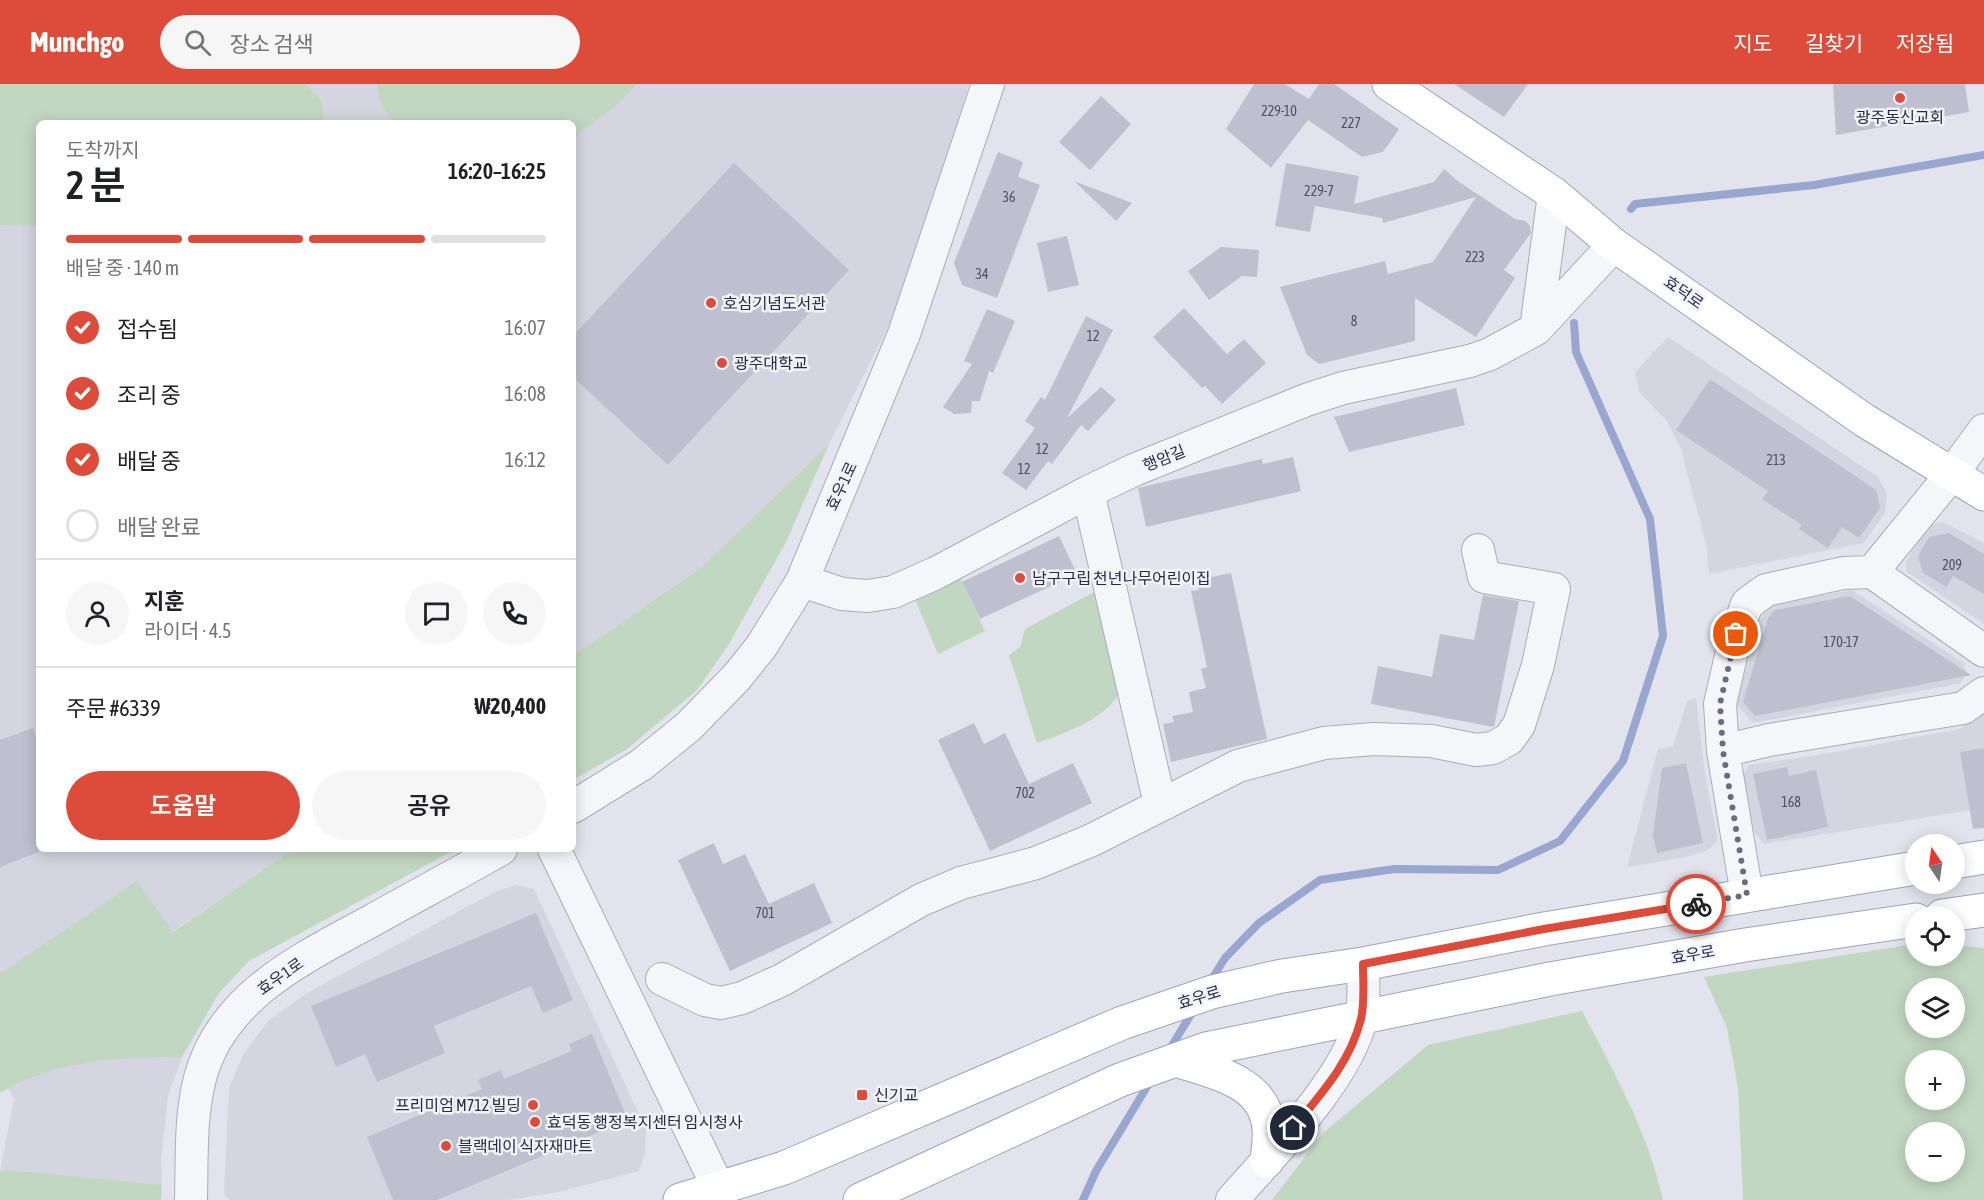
<!DOCTYPE html>
<html lang="ko">
<meta charset="utf-8">
<style>
:root{--surface:#fff;--page:#f6f6f6;--text:#202124;--muted:#757577;--line:#e0e0e0;--accent:#dd4c3a}
body{margin:0;font-family:"Asap Condensed","Noto Sans KR",sans-serif;background:var(--page);color:var(--text);height:100vh;display:flex;flex-direction:column;font-size:22px;white-space:nowrap}
*{box-sizing:border-box;margin:0}
p{font-size:20px;color:var(--muted)}
.icon{flex:none;width:33px;height:33px;fill:none;stroke:currentColor;stroke-width:2;stroke-linecap:round;stroke-linejoin:round}
.map{position:relative;flex:1;overflow:hidden}
.details{position:absolute;left:36px;top:36px;width:540px;height:732px;display:flex;flex-direction:column;background:var(--surface);border-radius:9px;box-shadow:0 3px 15px #0003}
.details>*{flex:none}
.needle{width:39px;rotate:347deg}
.buttons{position:absolute;left:1905px;top:750px;display:grid;gap:12px}
.buttons a{display:grid;place-items:center;width:60px;height:60px;border-radius:50%;background:var(--surface);box-shadow:0 3px 15px #0003;font-size:30px}
.pin{position:absolute;display:grid;place-items:center;width:51px;height:51px;color:#fff;margin:-26px;border:3px solid #fff;border-radius:50%;box-shadow:0 2px 6px #0007}
.courier{position:absolute;display:grid;place-items:center;width:60px;height:60px;margin:-30px;border:4px solid #dd4c3a;border-radius:50%;background:#fff;color:#222;box-shadow:0 2px 8px #0007}
.summary em{font-style:normal;font-weight:600}
.summary div{display:flex;flex-direction:column-reverse}
.summary{display:flex;align-items:center;justify-content:space-between;height:102px;padding:0 30px}
h1{font-size:39px;font-weight:600;line-height:45px}
.bar{display:grid;grid-template-columns:repeat(4,1fr);gap:9px 6px;align-content:center;height:72px;padding:0 30px}
.bar i{height:8px;border-radius:4px;background:var(--line)}
.bar .selected{background:var(--accent)}
.bar p{grid-column:span 4}
.line{display:flex;align-items:center;gap:15px;padding:0 30px;border-top:2px solid var(--line)}
.line div{flex:1}
.round{display:grid;place-items:center;flex:none;width:63px;height:63px;border-radius:32px;background:var(--page)}
ol{padding:0 30px;list-style:none}
li{display:flex;align-items:center;gap:18px;height:66px}
li p{margin-inline-start:auto}
li .icon{padding:6px;border-radius:50%;background:var(--accent);color:#fff;stroke-width:4}
li:last-child{color:var(--muted)}
li i{width:33px;height:33px;border:3px solid var(--line);border-radius:50%}
.primary-button{display:flex;gap:12px;margin-top:auto;padding:12px 30px}
.primary-button a{flex:1;height:69px;border-radius:36px;background:var(--accent);color:#fff;font-size:24px;font-weight:600;line-height:69px;text-align:center}
.primary-button a+a{background:var(--page);color:var(--text)}
header{display:flex;align-items:center;gap:36px;box-sizing:border-box;height:84px;padding:0 30px;background:var(--accent);color:#fff}
header strong{font-size:28px}
nav{display:flex;gap:33px;margin-inline-start:auto;font-size:21px}
.search{width:420px;height:54px;background:var(--page);display:flex;align-items:center;gap:15px;box-sizing:border-box;padding:0 21px;border-radius:33px;color:var(--muted);font-size:22px}
.map>svg:first-child{display:block}
.built{fill:#d4d5e1}
.green{fill:#c2d7c2;fill-rule:evenodd}
.lines{fill:none;stroke-linecap:round;stroke-linejoin:round}
.stream{stroke:#99a6cf;stroke-width:8}
.building{fill:#bec0cf}
.minor-casing{stroke:#aaacba;stroke-width:34}
.major-casing{stroke:#a0a3b9;stroke-width:35}
.minor{stroke:#f5f6f9;stroke-width:32}
.major{stroke:#fff;stroke-width:33}
.done{stroke:#696b80;stroke-width:6;stroke-dasharray:0 10.8}
.route{stroke:#dd4c3a;stroke-width:8}
.poi-dot{fill:#dd4c3a;stroke:#f2f3f9;stroke-width:2}
.labels{text-anchor:middle;dominant-baseline:central;stroke-width:5;stroke-linejoin:round;paint-order:stroke}
.number-label{font-size:14px;fill:#4e5068}
.poi-label{font-size:16px;fill:#282b46;stroke:#f2f3f9;text-anchor:start}
.street-label{font-size:16px;fill:#282b46;stroke:#f2f3f9}
</style>
<header>
<strong>Munchgo</strong>
<div class="search"><svg class="icon" aria-label="search" viewBox="0 0 24 24"><circle cx="10" cy="10" r="6"/><path d="M15 15l6 6"/></svg>장소 검색</div>
<nav><a>지도</a><a>길찾기</a><a>저장됨</a></nav>
</header>
<div class="map">
<svg width="1984" height="1116" viewBox="0 0 1984 1116">
<rect width="100%" height="100%" fill="#e2e3ec"/>
<path class="built" d="M306,0H969L911,197L829,360L702,483L573,572V39H325L321,16Z
M0,141L39,142V765H293L160,856L0,956Z
M1668,253L1878,393L1887,410L1885,429L1864,459L1709,490L1707,464L1681,365L1667,337L1639,308L1635,288Z
M1943,438L1984,459V540L1907,488L1905,478L1930,441Z
M1852,506L1964,579L1966,589L1961,599L1753,639L1736,620L1762,531L1772,521Z
M1696,614L1705,690L1718,757L1706,767L1686,773L1627,783L1658,665L1673,662L1687,617Z
M1984,624V724L1764,760L1754,748L1743,691L1749,681L1824,670L1960,645Z
M515,801L534,805L646,1045L645,1069L639,1087L559,1108L508,1116H230L224,1110L229,1003L244,969L269,936L307,909L493,809Z
M129,973H182L168,1012L161,1076L162,1101L0,1087L14,1015L8,1004L22,995L69,981Z"/>
<path class="green" d="M0,0H306L321,16L325,39H39V142L0,141Z
M377,0H637L615,23L573,53V39H395L381,21Z
M829,360L786,458L729,560L697,606L627,665L573,696V572L702,483Z
M960,494L985,547L938,570L915,515Z
M1094,508L1120,608C1105,635 1066,649 1037,659L1009,571L1020,563L1025,545Z
M293,765H456L249,877L219,909L182,973C119,973 54,976 0,1009V890L137,797L173,848Z
M1915,860L1916,872H1954L1955,861L1984,864V1116H1743L1738,1004L1727,944L1704,893ZM1954,904V944H1916V904ZM1954,976V1016H1916V976ZM1954,1048V1088H1916V1048Z
M1582,927C1615,990 1647,1046 1663,1116H1272L1323,1049L1428,961Z
M8,1086L162,1101L161,1116H0V1087Z"/>
<g class="lines">
<path class="stream" d="M1631,125L1635,120L1814,101L1984,71
M1210,898L1225,874L1259,839L1320,796L1394,785L1498,786L1560,757L1623,677L1663,552L1650,435L1576,268L1574,239
M1168,968L1193,927
M1083,1116L1096,1087L1151,996"/>
</g>
<path class="building" d="M1254,0H1285L1309,15L1319,0H1334L1399,45L1383,68L1362,73L1308,36L1271,84L1226,45Z
M1454,0H1528L1504,33Z
M1833,0H1965L1969,28L1836,51Z
M1101,12L1131,40L1090,86L1059,58Z
M998,68L1023,78L1018,93L1040,101L997,214L962,201L954,179Z
M734,79L849,186L668,381L573,293V252Z
M1286,79L1359,92L1354,120L1434,98L1444,85L1459,98L1515,135L1526,137L1530,142L1531,149L1504,186L1515,194L1476,253L1415,214V257L1319,280L1307,271L1280,203L1385,177L1388,190L1433,178L1476,113L1383,139L1382,134L1315,122L1310,148L1275,142Z
M1074,97L1132,119L1116,137Z
M1067,152L1079,201L1048,208L1037,159Z
M1221,163L1259,166L1257,193L1242,192L1209,216L1188,187Z
M1184,224L1227,270L1244,255L1266,279L1222,320L1205,302L1202,304L1153,253Z
M987,225L1015,237L993,289L989,287L980,317H972L971,329L954,330L943,323L972,280L964,277Z
M1086,232L1113,246L1067,334L1101,303L1116,316L1088,347L1081,341L1052,380L1048,377L1026,406L1002,389L1035,344L1025,337L1041,313L1045,316Z
M1710,295L1876,406L1880,424L1859,454L1842,443L1828,464L1799,445L1802,441L1762,415L1768,407L1676,346Z
M1456,304L1465,341L1349,368L1334,333Z
M1293,373L1301,407L1146,443L1138,404L1262,375L1263,380Z
M1949,449L1984,470V510L1953,492L1946,503L1923,489L1918,472L1929,453Z
M1059,452L1077,490L980,535L962,498Z
M1231,489L1267,655L1171,678L1163,640L1174,638L1172,632L1193,628L1189,608L1206,604L1201,585L1207,583L1191,507L1199,506L1197,496Z
M1483,511L1519,517L1494,643L1371,620L1378,582L1432,593L1440,550L1474,556Z
M1850,512L1971,591L1755,632L1743,618L1768,534L1775,526Z
M974,639L984,660L1005,649L1029,700L1073,679L1092,719L990,767L938,656Z
M33,644L39,661V768L0,783V656Z
M1984,664V744L1973,745L1960,668Z
M1686,679L1703,759L1657,769L1653,751L1662,684Z
M1787,683L1789,692L1816,686L1828,743L1767,756L1753,690Z
M714,759L723,780L745,770L769,820L814,799L832,839L730,887L678,776Z
M536,829L573,916L543,929L531,902L434,942L445,969L377,998L365,970L336,983L311,922Z
M592,950L628,1036L437,1116H393L367,1053L482,1005L478,996L501,986L504,995L572,967L569,960Z"/>
<g class="lines">
<defs>
<path id="minor" d="M1536,245L1554,110
M1088,408L1160,720
M1872,488L1951,391L1984,346
M802,497L842,510L868,512L893,508L936,489L1088,408L1134,386L1306,316L1343,304L1470,277L1490,270L1536,245L1614,161
M1984,567L1872,488L1843,489L1766,506L1747,520L1736,550L1720,620L1723,667L1769,656L1963,624L1984,609
M1723,667L1747,811
M573,723L641,681L688,643L736,594L761,563L802,497L904,250L988,0
M554,765L719,1105
M662,895L705,916L721,919L742,914L782,896L921,816L961,799L1036,779L1092,756L1238,682L1279,671L1324,659L1374,655L1431,657L1476,666L1493,664L1509,655L1519,641L1538,581L1554,505L1484,493L1478,466
M191,1116C192,1075 190,1033 200,994C222,911 305,873 373,836C416,812 459,789 501,765
M1232,1116C1273,1069 1347,995 1361,935C1365,918 1363,898 1363,880"/>
<path id="major" d="M1389,0L1554,110L1614,161L1864,336L1984,410
M1954,778L1984,773
M1942,832L1984,826
M1176,976C1213,988 1265,997 1269,1044C1270,1055 1268,1067 1267,1077
M680,1116L784,1084L1122,939L1212,908L1282,892L1363,880L1544,845L1916,784
M860,1116L1120,996L1206,965L1550,895L1745,861L1916,836"/>
</defs>
<use href="#minor" class="minor-casing"/>
<use href="#major" class="major-casing"/>
<use href="#minor" class="minor"/>
<use href="#major" class="major"/>
</g>
<g class="lines">
<path class="done" d="M1696,820L1747,811L1723,667L1720,620L1736,550"/>
<path class="route" d="M1293,1044C1321,1010 1350,979 1361,935C1365,918 1363,898 1363,880L1544,845L1696,820"/>
</g>
<g class="poi-dot">
<circle cx="1900" cy="14" r="6"/>
<circle cx="711" cy="219" r="6"/>
<circle cx="722" cy="279" r="6"/>
<circle cx="1020" cy="494" r="6"/>
<rect x="856" y="1005" width="12" height="12" rx="3"/>
<circle cx="533" cy="1021" r="6"/>
<circle cx="535" cy="1038" r="6"/>
<circle cx="446" cy="1062" r="6"/>
</g>
<g class="labels">
<g class="number-label">
<text x="1279" y="27">229-10</text>
<text x="1351" y="39">227</text>
<text x="1319" y="107">229-7</text>
<text x="1009" y="113">36</text>
<text x="1475" y="173">223</text>
<text x="982" y="190">34</text>
<text x="1354" y="237">8</text>
<text x="1093" y="252">12</text>
<text x="1042" y="365">12</text>
<text x="1776" y="376">213</text>
<text x="1024" y="385">12</text>
<text x="1952" y="481">209</text>
<text x="1841" y="558">170-17</text>
<text x="1025" y="709">702</text>
<text x="1791" y="718">168</text>
<text x="765" y="829">701</text>
</g>
<g class="poi-label">
<text x="1900" y="33" text-anchor="middle">광주동신교회</text>
<text x="723" y="219">호심기념도서관</text>
<text x="734" y="279">광주대학교</text>
<text x="1032" y="494">남구구립 천년나무어린이집</text>
<text x="874" y="1011">신기교</text>
<text x="521" y="1021" text-anchor="end">프리미엄 M712 빌딩</text>
<text x="547" y="1038">효덕동 행정복지센터 임시청사</text>
<text x="458" y="1062">블랙데이 식자재마트</text>
</g>
<g class="street-label">
<text transform="translate(1684 208) rotate(35)">효덕로</text>
<text transform="translate(1164 374) rotate(-22)">행암길</text>
<text transform="translate(841 402) rotate(-65)">효우1로</text>
<text transform="translate(1693 870) rotate(-10)">효우로</text>
<text transform="translate(280 892) rotate(-35)">효우1로</text>
<text transform="translate(1199 913) rotate(-17)">효우로</text>
</g>
</g>
</svg>
<div class="buttons">
<a><svg class="needle" viewBox="-14 -14 28 28"><path d="M0-13l5 13h-10z" fill="#e53935"/><path d="M0 13l5-13h-10z" fill="#757577"/></svg></a>
<a><svg class="icon" aria-label="locate" viewBox="0 0 24 24"><circle cx="12" cy="12" r="6"/><path d="M12 2v4M12 18v4M2 12h4M18 12h4"/></svg></a>
<a><svg class="icon" aria-label="layers" viewBox="0 0 24 24"><path d="M12 4l9 5-9 5-9-5zM3 14l9 5 9-5"/></svg></a>
<a>+</a>
<a>−</a>
</div>
<div class="pin" style="left:1736px;top:550px;background:#ea580c"><svg class="icon" aria-label="bag" viewBox="0 0 24 24"><path d="M5 8h14l-1 12H6zM9 8a3 3 0 0 1 6 0"/></svg></div>
<div class="pin" style="left:1293px;top:1044px;background:#1f2937"><svg class="icon" aria-label="home" viewBox="0 0 24 24"><path d="M3 11l9-7 9 7M6 9v11h12V9"/></svg></div>
<div class="courier" style="left:1696px;top:820px"><svg class="icon" aria-label="bike" viewBox="0 0 24 24"><circle cx="6" cy="16" r="4"/><circle cx="18" cy="16" r="4"/><path d="M6 16l4-8h5l3 8M10 8l3 8H6M13 5h3"/></svg></div>
<section class="details">
<div class="summary"><div><h1>2 분</h1><p>도착까지</p></div><em>16:20–16:25</em></div>
<div class="bar"><i class="selected"></i><i class="selected"></i><i class="selected"></i><i></i><p>배달 중 · 140 m</p></div>
<ol>
<li><svg class="icon" aria-label="check" viewBox="0 0 24 24"><path d="M5 12l5 5 9-10"/></svg>접수됨<p>16:07</p></li>
<li><svg class="icon" aria-label="check" viewBox="0 0 24 24"><path d="M5 12l5 5 9-10"/></svg>조리 중<p>16:08</p></li>
<li><svg class="icon" aria-label="check" viewBox="0 0 24 24"><path d="M5 12l5 5 9-10"/></svg>배달 중<p>16:12</p></li>
<li><i></i>배달 완료</li>
</ol>
<div class="line" style="height:108px"><a class="round"><svg class="icon" aria-label="person" viewBox="0 0 24 24"><circle cx="12" cy="8" r="4"/><path d="M4 21q1-7 8-7t8 7"/></svg></a><div><b>지훈</b><p>라이더 · 4.5</p></div><a class="round"><svg class="icon" aria-label="chat" viewBox="0 0 24 24"><path d="M4 5h16v11H9l-5 4z"/></svg></a><a class="round"><svg class="icon" aria-label="phone" viewBox="0 0 24 24"><path d="M5 4h4l2 5-3 2q2 4 5 5l2-3 5 2v4C11 20 4 13 5 4z"/></svg></a></div>
<div class="line" style="height:78px"><div>주문 #6339</div><b>₩20,400</b></div>
<div class="primary-button"><a>도움말</a><a>공유</a></div>
</section>
</div>
